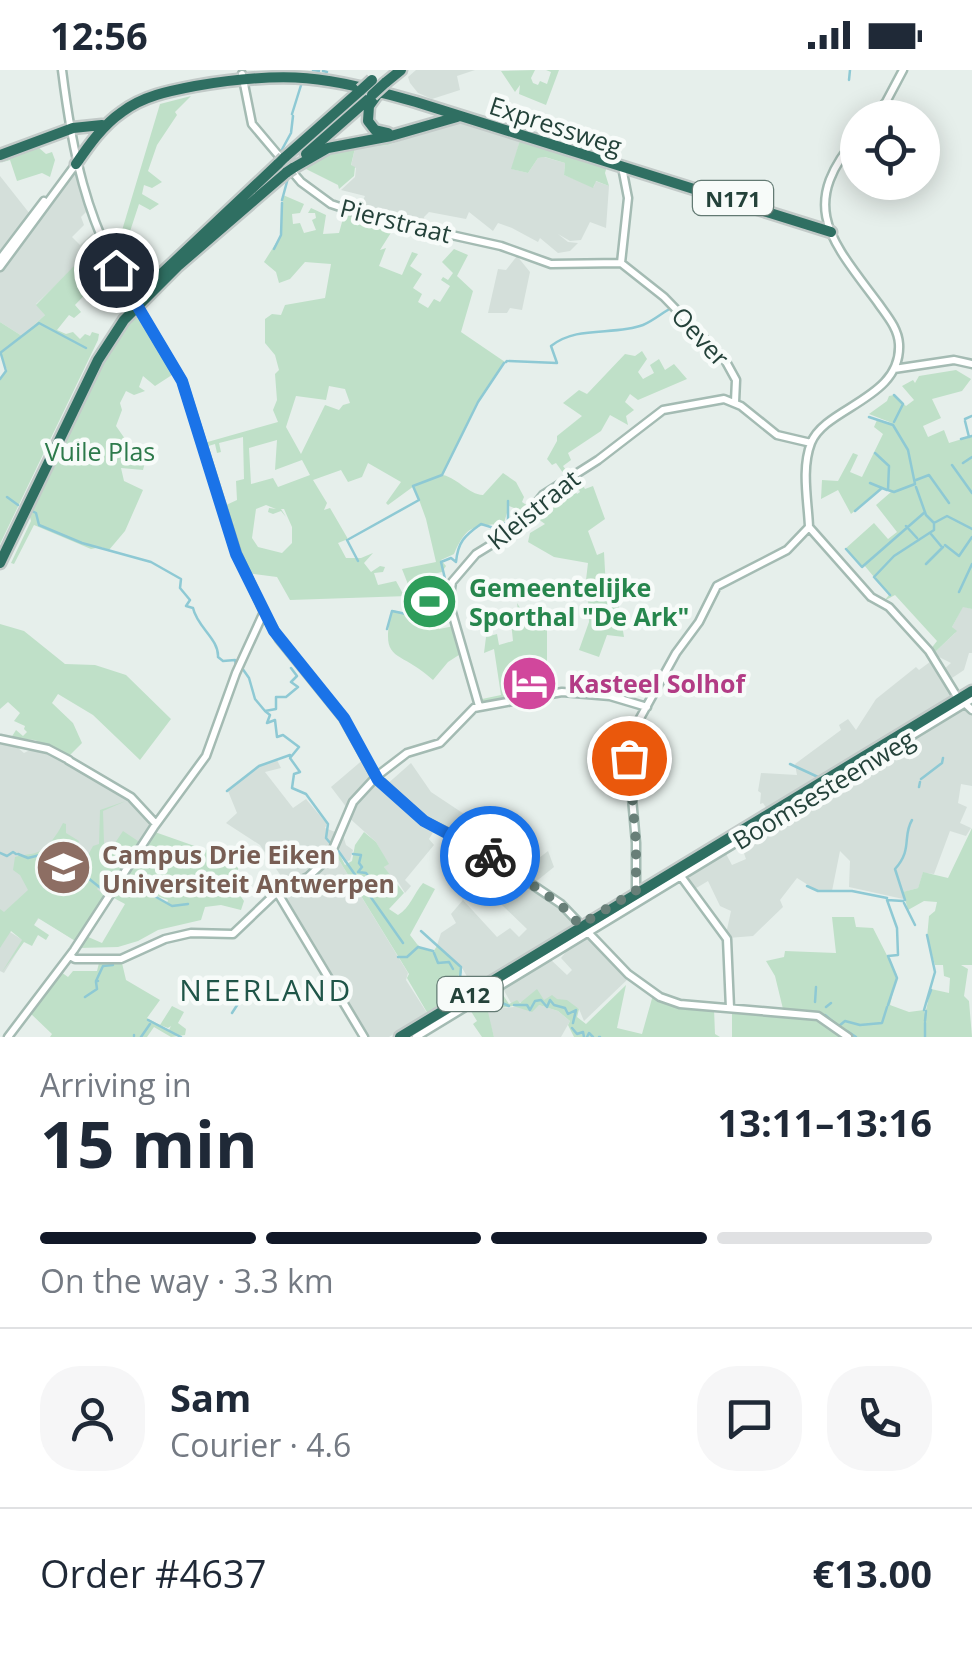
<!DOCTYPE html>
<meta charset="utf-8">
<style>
:root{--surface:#fff;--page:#f6f6f7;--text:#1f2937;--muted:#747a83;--line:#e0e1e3;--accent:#111827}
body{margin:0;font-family:"Open Sans",sans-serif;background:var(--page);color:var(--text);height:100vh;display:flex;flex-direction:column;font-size:38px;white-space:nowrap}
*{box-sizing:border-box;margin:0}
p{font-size:32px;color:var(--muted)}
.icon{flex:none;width:55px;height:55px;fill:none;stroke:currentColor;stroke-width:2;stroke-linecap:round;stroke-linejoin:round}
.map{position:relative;height:967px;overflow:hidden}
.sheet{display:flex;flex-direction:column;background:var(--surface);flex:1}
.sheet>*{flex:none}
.tools{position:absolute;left:840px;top:30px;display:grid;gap:20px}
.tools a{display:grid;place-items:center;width:100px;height:100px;border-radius:50%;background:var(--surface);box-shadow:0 5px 25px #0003;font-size:50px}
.pin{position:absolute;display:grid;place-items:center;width:85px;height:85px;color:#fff;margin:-42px;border:5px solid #fff;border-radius:50%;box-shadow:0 2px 10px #0007}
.courier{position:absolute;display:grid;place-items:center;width:100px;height:100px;margin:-50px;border:8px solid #1a73e8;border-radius:50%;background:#fff;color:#222;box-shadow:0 2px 12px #0007}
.headline em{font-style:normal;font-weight:700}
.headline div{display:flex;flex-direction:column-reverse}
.headline{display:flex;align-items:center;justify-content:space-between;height:170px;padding:0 40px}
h1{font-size:65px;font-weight:700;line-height:75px}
.bar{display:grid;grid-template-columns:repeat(4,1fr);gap:15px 10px;align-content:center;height:120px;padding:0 40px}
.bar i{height:12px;border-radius:8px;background:var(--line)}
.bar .selected{background:var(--accent)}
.bar p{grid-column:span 4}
.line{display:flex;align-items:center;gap:25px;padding:0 40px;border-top:2px solid var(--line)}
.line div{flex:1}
.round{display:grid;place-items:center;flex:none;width:105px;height:105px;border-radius:40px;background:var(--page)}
.status{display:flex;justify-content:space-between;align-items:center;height:70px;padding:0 50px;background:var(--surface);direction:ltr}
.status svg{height:28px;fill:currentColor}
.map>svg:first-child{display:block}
.built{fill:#d4dfda}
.green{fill:#bfe0c8;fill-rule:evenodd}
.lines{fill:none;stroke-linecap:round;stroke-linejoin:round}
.stream{stroke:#8ec9d4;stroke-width:2.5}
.secondary-casing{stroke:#a4bbb3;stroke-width:11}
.highway-casing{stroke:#c2cac8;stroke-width:15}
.secondary{stroke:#fff;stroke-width:6}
.highway{stroke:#2f6f62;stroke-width:10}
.secondary-bridge-casing{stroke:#a4bbb3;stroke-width:11;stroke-linecap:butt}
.highway-bridge-casing{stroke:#c2cac8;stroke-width:15;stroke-linecap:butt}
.secondary-bridge{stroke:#fff;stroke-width:6}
.highway-bridge{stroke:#2f6f62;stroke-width:10}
.done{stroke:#687f78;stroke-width:10;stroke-dasharray:0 18}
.route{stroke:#1a73e8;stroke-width:12}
.labels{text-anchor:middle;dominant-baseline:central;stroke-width:9;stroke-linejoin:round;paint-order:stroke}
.shield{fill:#f7fbf9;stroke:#637a73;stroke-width:2.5}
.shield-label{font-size:22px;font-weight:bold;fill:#24423a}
.street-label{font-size:25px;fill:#24423a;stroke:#f7fbf9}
.park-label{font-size:25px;fill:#2d7a4b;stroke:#f7fbf9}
.leisure-label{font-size:25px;font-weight:bold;fill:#27864d;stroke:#f7fbf9;text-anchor:start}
.hotel-label{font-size:25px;font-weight:bold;fill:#b23c85;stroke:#f7fbf9;text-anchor:start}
.education-label{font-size:25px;font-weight:bold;fill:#785e54;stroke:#f7fbf9;text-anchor:start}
.quarter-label{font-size:30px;letter-spacing:2.5px;fill:#1f5548;stroke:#f7fbf9}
</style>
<div class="status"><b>12:56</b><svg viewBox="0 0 49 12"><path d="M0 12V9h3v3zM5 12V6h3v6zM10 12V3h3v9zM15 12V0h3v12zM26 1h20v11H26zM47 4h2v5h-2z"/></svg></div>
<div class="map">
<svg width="972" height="967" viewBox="0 0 972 967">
<rect width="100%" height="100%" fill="#e6efeb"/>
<path class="built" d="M416,0H475L457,6L460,20L432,29L418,23L410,13L408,7Z
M458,51L520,70L512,99L528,103L538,88L544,87L565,93L564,105L594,117L595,111L609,116L606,158L590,152L581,170L570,171L558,164L568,172L578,173L570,181L558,183L540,168L538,172L512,158L498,153L493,161L469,142L466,149L429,142L424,147L426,158L367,145L368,141L360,137L365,126L341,120L355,107L356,98L351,96L355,78L388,75Z
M77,104L89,139L81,147L84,155L72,167L80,175L93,163L96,167L89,174L94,179L87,186L93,192L84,202L77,195L36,234L46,244L22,266L0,252V201L71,105Z
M0,106L30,144L0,185Z
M517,186L530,202L522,240L510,238L507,243H488L498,199L506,200Z
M963,536L972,539V583H969L964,600L949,610L943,600L951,593L933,584L955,563L952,557Z
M934,589L941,610L944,615L948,614L953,627L767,739L763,733L760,734L761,723L758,721L761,703L797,705L795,694L841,660L839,655L848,649L856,660L876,629L916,597L919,600Z
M966,636L972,642V716L961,714L958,733L967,737L960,753L971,758L966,766L950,761L934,804L923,803L918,818L904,822L903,829L849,817L850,791L840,781L832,821L816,820L797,808L780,830L783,837L753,866L728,868L726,864L731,841L720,836L708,811L693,820L685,807L725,782L732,795L746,789L740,772Z
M0,673L18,678L24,683L32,679L55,685L132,730L153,756L77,872L39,848L34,855L20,848L10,862L24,871L4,903L0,901Z
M365,688L385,716L411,693L431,722L535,791L548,781L554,797L533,814L564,837L577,855L473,917L461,896L437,875L441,863L456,853L451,844L463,830L497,867L510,858L519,867L527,859L476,810L485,801L481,797L472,804L447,771L452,766L435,759L429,769L434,775L405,810L411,816L405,823L398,812L394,813L384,797L388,794L376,772L347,746L350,734L347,738L331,717Z
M277,690L281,698L265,702L293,738L306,729L327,754L325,758L343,765L346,775L353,780L350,790L345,793L337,777L314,800L301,808L285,812L260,775L226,753L237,743L228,721L259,696Z
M334,782L408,903L406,910L427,943L389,967H367L279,821L296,814Z
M588,866L629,908L584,951L579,939L557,929L511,933L502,917L549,888L567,905L572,900L561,888L572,874Z
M539,935L558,941L570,951L561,967H494L487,942L490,939Z"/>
<path class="green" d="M535,0L531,8L533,13L538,15L540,11L547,14L551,2L546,0H559L546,35L519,24L520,15L515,22L501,1Z
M191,26L175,42L177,45L157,75L148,101L162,112L152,118L144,115L142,124L159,134L150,140L139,134L120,192L114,187L160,34Z
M425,60L388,75L355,78L351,95L355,97L354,106L339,119L338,115L306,99L321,82Z
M520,70L607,96L605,103L609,116L596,111L593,118L564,105L565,93L545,87L538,88L528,103L511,99Z
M38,77L46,84L52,82L55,90L50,107L42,103L17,111L10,90L0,93Z
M283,125L304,134L300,143L292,144L293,154L300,153L304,163L316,160L312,150L316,148L315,143H308L311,138L326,145L323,164L339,163L345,141L387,154L386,159L392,161L380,180L386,178L379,196L402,205L412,182L418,184L410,196L422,204L413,218L422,224L418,232L428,238L434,229L440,232L450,216L441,210L443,207L448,210L453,203L442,192L454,179L468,185L457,206L473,221L461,262L505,292L476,334L443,405C459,409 468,424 483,425L503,403L516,412L524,427L522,432L531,438L527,443L509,436L504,453C475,457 467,453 454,484L441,490L446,496L442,502L428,505L429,521L440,523L435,545L439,559L454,556L462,583L448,592L433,610C399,578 379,595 392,540L411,544L408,526L290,530L277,507L247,503L230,457L236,450L230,456L224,436L237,430L236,411L244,409L243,367L219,373L221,382L217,383L215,374L205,377L204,373L278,352L273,340L277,330L275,304L279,300L275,285L265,273V249L272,244L281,245L285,235L325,228L331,194L305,192L290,209L279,213L276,202L264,192L281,165ZM329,316L345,319L350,333L343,335L339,340L325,335L301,384L286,357L296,326L326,330ZM277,370L275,400L302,390L310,405L278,417L273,408L251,414L249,378ZM368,393L401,412L386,433L388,435L414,416L426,449L436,492L402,499L411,522H402L396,511L378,515L374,503L383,502L385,497L380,496L371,502L364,493L373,483L361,488H346L338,473L348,469L330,438L324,440L327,433L313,410L341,400L348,412L362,407ZM266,435L276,439L269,438L268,442L273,444L281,441L286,447L281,439H284L292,457V473L282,483L258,477L252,468L256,439Z
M76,194L95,214L75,235L81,242L74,248L69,245L57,260L66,264L73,262L80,269L85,264L90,266L92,262L99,264L98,270L0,474V310L7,300L0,282V252L22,266L45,245L36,235Z
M136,241L175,303L155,316L143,306L139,317L145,321L134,325L126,321L120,333L122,340L116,356L144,396L143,400L121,398L124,411L143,420L125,461L109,480L101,477L91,479L34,455L14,494L11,493L31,451L29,443L107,281Z
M642,281L647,289L638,302L643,309L654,303L650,295L659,289L665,300L674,294L687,309L638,330L630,324L625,332L634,340L626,346L628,355L610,345L601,361L568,383L571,390L563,396L569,404L566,407L556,393L552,395L547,389L557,371V366L582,346L563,333L579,320L587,324L625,284L635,286Z
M956,300L971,309L962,321L932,329L941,348L923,356L928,367L944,360L949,373L972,366V539L963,537L952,557L957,561L933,584L930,580L937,571L895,525L884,531L889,525L864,495L862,497L845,479L874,453L888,469L897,462L876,435L891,422L882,418L851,444L838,420L821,429L822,410L838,411L853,383L858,385L850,402L862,407L883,364L874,357L877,350L892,353L869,344L887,331L889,326L894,325L906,336L914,330L902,316L913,310L915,313L919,306Z
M576,403L585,419L593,416L605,449L588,461L597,485L604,482L606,519L611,526L617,524L624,567L607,565L599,587L579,580L589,552L588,528L584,527L588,493L554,487L528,472L530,463L545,454L534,446L555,435L573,418L577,424L580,422L572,406Z
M517,533L522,541L547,543V623L481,633L482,629L501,625L494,579L484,583L486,567L497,564L499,575L513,571L510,542L518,541Z
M0,554L24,561L65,594L95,595L126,605L171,649L140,690L93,645L58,624L52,633L73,653L82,673L68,687L35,670L11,668L16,660L23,666L27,662L24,659L25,656L14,651L20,643L8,632L0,639Z
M126,731L103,741L104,773L113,776L123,761L141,773L109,824L99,817L97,819L105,826L77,872L38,848L34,855L49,865L46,870L38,865L32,876L24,872L2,902L22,870L11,861L0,878V839L4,842L28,820L20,805L13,800L15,787C20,785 26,785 31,784C46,782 57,765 63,753L66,754V763L79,771L72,791L82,796L93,776L99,774L100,740Z
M972,758V895H949H961L968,899L964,926L969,931L972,967H732V935L783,939L775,906L766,891L784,887L785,881L836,883L832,847H854L856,857L873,858L897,905L890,935L909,942L924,940L925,944L931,919L949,923L950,908L944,906L943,895H935L927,868L929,846L935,841L937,832L924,831L908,840L903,822L918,818L923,802L948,808Z
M152,761L206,780L215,772L241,785L234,817L244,831L241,840L221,835L205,837L201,850L158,860L138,871L118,877L78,878L86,866L102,873L125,834L112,827L118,818L147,824L167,833L168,830C153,825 141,819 123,814L140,783L150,785L152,779L144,773Z
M364,762L376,772L389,794L384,797L404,823L389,839L398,845C410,838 414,823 423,813L435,819L410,865C420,878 419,878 433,882L437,876L461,897L462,903L458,906L471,918L428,944L407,908L409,904L334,782L338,781L345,795L352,791L355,775Z
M99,893H122L126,910L160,930L147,948L169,960L171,956L168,958L160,955L172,936L184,942L178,953L186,959L185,965L171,967L154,957L147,967H50L52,964L29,942L61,902L68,907L73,901H97Z
M626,915L617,958L642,964L653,925L714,939L715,964L720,967H574L568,955L570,951L558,941L539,935L532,942L513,936L490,939L488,942L494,967H482L473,954L477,951L469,938L499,919L509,934L517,930L520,933L537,919L544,930L552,925L557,929L567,930L579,939L577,947L586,954Z"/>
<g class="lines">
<path class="stream" d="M313,0L319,1
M323,1L327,2
M849,10L850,0
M292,44L302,12
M279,85L291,63L293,46
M282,130L288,108
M274,179L281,165L282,133
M0,283L39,253L86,278
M509,291L557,293L551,276C577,255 614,266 643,255C653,251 662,243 671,238
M506,292L507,291
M0,309L6,301L1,284
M869,347L893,355L908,380L915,414
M965,349L972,346
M965,351L969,367
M894,352L903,334L894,325
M961,369L972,366
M875,383L889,396L888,420L894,422L915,414
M963,393L972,387
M952,395L972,423
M916,410L929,405L949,433
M870,413L887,420
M916,417L926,445L934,453L947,446L972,459
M7,427L18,435
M32,441L36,443L39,455L82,473L151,492L181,509L180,518L190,530L186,536L193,538C197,557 219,569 218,587L223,591L235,590L236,595
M855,441L882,418
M906,456L917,468
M931,464L941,476
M349,469L419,430L413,416L442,405L478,332L504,293
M347,470L358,491
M945,475L959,486L972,467
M846,479L862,497L925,442
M926,494L943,477
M444,520L446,513L441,492L451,488L456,492C458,472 464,466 481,454L494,458L508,452V431
M959,522L972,494
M890,525L874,507L894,486L934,460V453
M413,544L409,524L443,522
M387,559L392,541L411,545
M242,598L249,608L255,629L265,641
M291,598L297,606L291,612L298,617L286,627H276V639L265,641L270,645L267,653L275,650L277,667L283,665L299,677L290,688L300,702L294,704L292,718L306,724L328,754L326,768L331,774
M790,694L818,707
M921,709L942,693L943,688
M919,717L920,712
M227,721L259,696L290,685
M337,779L403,873
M0,783L7,786L13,782L16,784
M18,784L28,788L40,785L50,791L65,787C68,792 102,820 108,823
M353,784L361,785L359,793L362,797L358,802L366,803L370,808L357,811
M807,816L818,821H852L887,828
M118,817L131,820L135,818L137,823H149L172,836L188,834
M905,830L895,799C913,779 902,767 912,750
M904,833L915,855
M421,861L461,897L460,909L472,917
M434,883L438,893L449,892L453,899
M398,887H407L418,877L433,881
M96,911L103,896L113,895
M85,927L97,919L96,912L98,911
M237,928V930
M482,931L491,928L495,935L502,933L509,936
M815,932L816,917
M926,933L931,920
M514,935H527L530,940L535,931L541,930L547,937L550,930L554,935L565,938L568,944L576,940L573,953
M888,935L897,908L888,886L898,885L897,858L887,830L903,831
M826,937L831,933
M924,940L935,902L927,865
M232,943L243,926L246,927
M825,945L843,960
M148,950L181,967
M925,951L926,941
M839,956L845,951L860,955L882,953L887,937
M572,958L577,964L583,962L584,967
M134,966V965
M141,967L150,954
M587,967L589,963L593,967
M599,967H600
M840,967L847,961L856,967
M925,967V953"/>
<defs>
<path id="secondary" d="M62,0C72,81 86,150 128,220
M242,4L252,54L301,112L331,134L370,147L501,176L551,194L621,193
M873,48L886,32L903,0
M0,189L44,131
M621,193L664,227L725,290L736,310L735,332
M621,193L628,128L622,97
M0,197L76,94
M142,244L182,311L237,484L265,544L279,569L343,648L376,707L424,751L475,776L561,834L628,904L660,927L680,934L818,946L848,967
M894,299L954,290L972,294
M809,457C808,431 801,399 811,373C825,337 902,329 899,274C898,258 887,246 878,233C831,170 797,136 858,66
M809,457L871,527L889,537L929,581L956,625L972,640
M479,636L449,532L452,512L476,484L515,460L543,425L598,390L663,340L724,329L741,336L777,365L811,373
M0,669L48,679L69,690
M68,690L131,727L156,754
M680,805L727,869L730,938
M636,821V773L629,694L639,650L676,583L699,552L717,516L787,480L809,457
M277,822L364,967
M70,886L75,889H121L165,869L191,863L233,864L277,822L308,807L322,794L333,779L353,732L377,706L407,683L440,673L474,638L562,622L610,626L647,637
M8,967L74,880L154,757L206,686L236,603L264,542
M416,967L972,629"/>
<path id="highway" d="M385,13L401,0
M379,22L369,36L368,51L375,60L388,63
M306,84L372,26
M0,85L73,58L102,55
M284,88L361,20
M76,94C89,75 103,55 122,42C143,26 169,21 195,16C289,0 325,6 416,32L831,162
M293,98L328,78L391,66L457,47
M126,237L279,93
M0,493L98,290L124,250L178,196L287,102
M400,967L972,621"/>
</defs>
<use href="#secondary" class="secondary-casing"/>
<use href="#highway" class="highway-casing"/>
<use href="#secondary" class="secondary"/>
<use href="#highway" class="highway"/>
<defs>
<path id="secondary-bridge" d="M128,220L142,244"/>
<path id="highway-bridge" d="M361,20L372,10
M372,25L385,13
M279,93L284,88
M287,102L293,98"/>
</defs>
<use href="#secondary-bridge" class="secondary-bridge-casing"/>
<use href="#highway-bridge" class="highway-bridge-casing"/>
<use href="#secondary-bridge" class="secondary-bridge"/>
<use href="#highway-bridge" class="highway-bridge"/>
</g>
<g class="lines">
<path class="done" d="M490,786L560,834L580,855L636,821V773L629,688"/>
<path class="route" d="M116,200L182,311L236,484L274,561L344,648L378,710L424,751L490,786"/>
</g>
<defs>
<symbol id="stadium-disc" viewBox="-11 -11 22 22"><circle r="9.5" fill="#2e9e5b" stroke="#f7fbf9"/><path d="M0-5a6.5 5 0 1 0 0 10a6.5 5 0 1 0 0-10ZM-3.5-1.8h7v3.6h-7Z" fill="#fff"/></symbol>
<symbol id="hotel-disc" viewBox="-11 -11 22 22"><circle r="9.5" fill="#d1479c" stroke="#f7fbf9"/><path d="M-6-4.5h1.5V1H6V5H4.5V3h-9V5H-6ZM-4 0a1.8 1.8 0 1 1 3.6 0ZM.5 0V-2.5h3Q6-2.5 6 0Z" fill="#fff"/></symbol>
<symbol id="university-disc" viewBox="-11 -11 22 22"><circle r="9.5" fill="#8d6e63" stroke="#f7fbf9"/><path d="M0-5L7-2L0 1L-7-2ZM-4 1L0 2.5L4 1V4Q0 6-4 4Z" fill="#fff"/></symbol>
</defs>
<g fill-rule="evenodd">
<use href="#stadium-disc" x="398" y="500" width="63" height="63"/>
<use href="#hotel-disc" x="498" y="582" width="63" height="63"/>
<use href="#university-disc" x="32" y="766" width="63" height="63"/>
</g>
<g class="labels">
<g class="shield">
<rect x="693" y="111" width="80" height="34" rx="8"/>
<rect x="437.5" y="907" width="65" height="34" rx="8"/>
</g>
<g class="shield-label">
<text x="733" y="128">N171</text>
<text x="470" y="924">A12</text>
</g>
<g class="street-label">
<text transform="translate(556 55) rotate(18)">Expressweg</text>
<text transform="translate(396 150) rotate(14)">Pierstraat</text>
<text transform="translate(701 266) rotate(47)">Oever</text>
<text transform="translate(533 439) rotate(-39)">Kleistraat</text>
<text transform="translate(823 719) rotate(-31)">Boomsesteenweg</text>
</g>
<g class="park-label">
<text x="100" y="381">Vuile Plas</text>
</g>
<g class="leisure-label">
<text x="469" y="517">Gemeentelijke<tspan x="469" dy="29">Sporthal "De Ark"</tspan></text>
</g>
<g class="hotel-label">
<text x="568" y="613">Kasteel Solhof</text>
</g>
<g class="education-label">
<text x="102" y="784">Campus Drie Eiken<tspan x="102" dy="29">Universiteit Antwerpen</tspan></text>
</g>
<g class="quarter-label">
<text x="266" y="919">NEERLAND</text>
</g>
</g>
</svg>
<div class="tools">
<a><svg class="icon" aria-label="locate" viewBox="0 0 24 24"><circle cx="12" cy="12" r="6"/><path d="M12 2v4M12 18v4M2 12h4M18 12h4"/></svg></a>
</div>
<div class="pin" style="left:629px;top:688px;background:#ea580c"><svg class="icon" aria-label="bag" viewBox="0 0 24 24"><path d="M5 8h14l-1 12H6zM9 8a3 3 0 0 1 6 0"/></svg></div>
<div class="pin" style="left:116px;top:200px;background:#1f2937"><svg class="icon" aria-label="home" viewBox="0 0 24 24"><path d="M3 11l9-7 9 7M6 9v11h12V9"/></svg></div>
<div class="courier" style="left:490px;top:786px"><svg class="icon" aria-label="bike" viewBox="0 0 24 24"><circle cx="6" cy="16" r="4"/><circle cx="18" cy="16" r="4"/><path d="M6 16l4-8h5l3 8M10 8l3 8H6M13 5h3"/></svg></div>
</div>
<section class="sheet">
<div class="headline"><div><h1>15 min</h1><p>Arriving in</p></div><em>13:11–13:16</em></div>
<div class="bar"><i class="selected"></i><i class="selected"></i><i class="selected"></i><i></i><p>On the way · 3.3 km</p></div>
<div class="line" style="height:180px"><a class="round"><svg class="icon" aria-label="person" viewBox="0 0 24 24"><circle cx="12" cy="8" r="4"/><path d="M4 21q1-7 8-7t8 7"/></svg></a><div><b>Sam</b><p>Courier · 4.6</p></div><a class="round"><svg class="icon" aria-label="chat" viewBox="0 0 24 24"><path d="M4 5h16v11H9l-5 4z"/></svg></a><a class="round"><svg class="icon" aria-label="phone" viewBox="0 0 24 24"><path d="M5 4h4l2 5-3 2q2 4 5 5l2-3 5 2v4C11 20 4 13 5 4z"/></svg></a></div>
<div class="line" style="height:130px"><div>Order #4637</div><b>€13.00</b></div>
</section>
